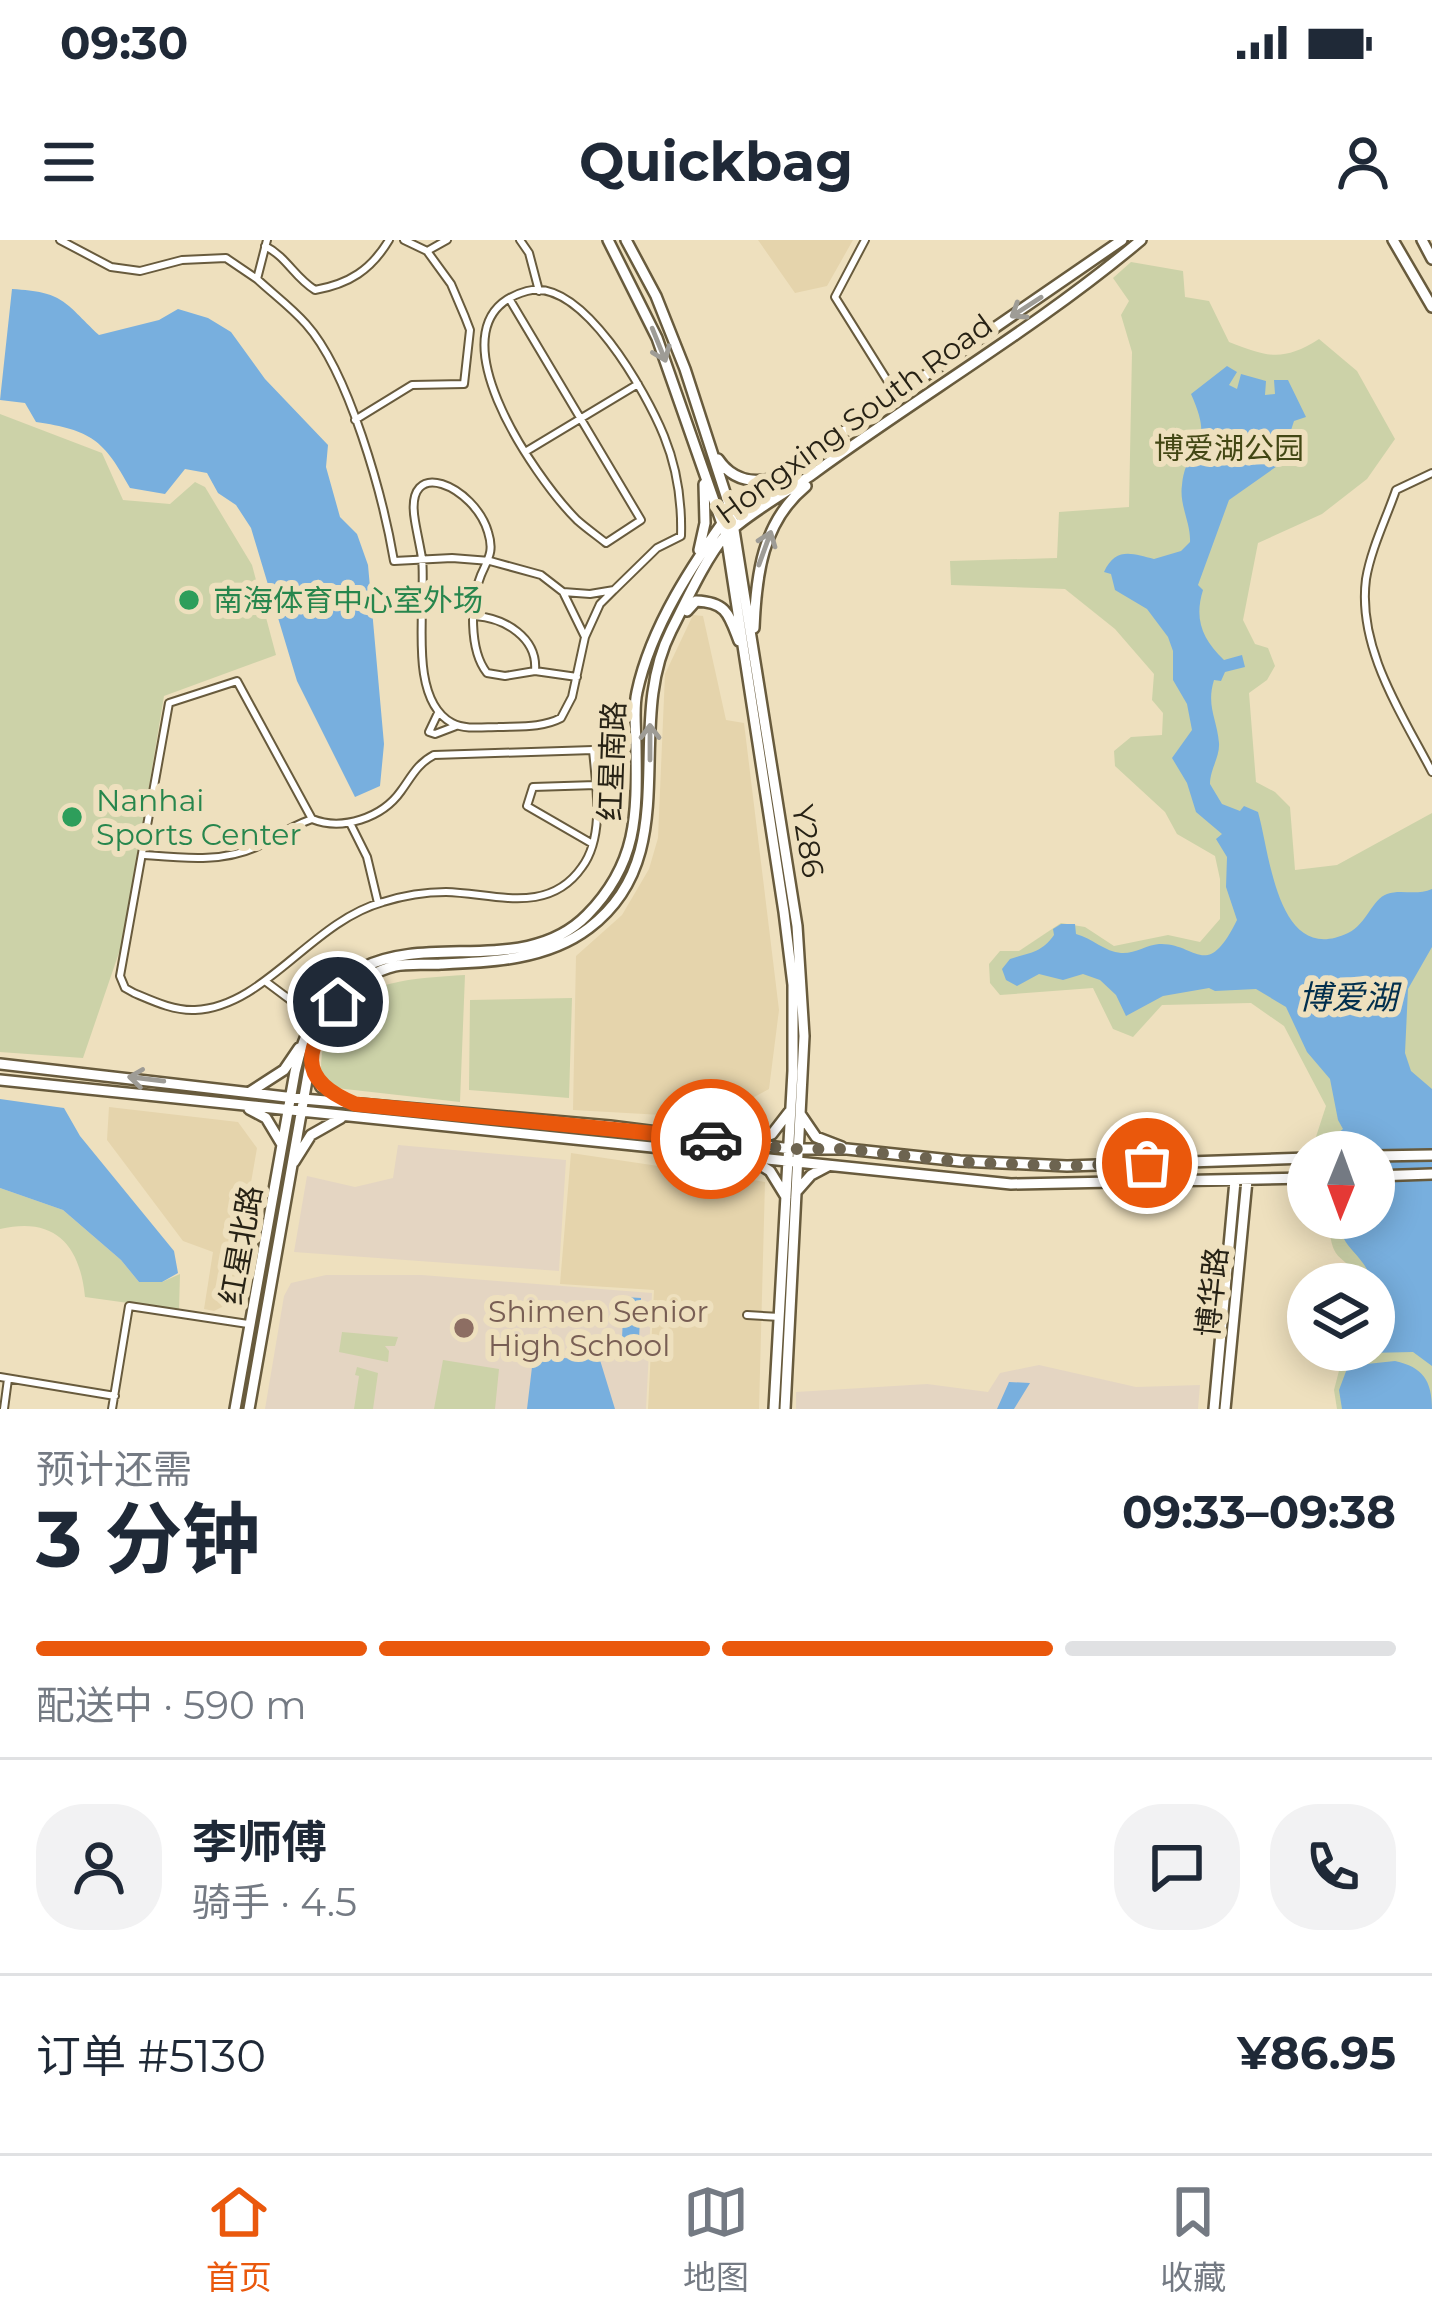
<!DOCTYPE html>
<html lang="zh">
<meta charset="utf-8">
<style>
:root{--surface:#fff;--page:#f2f2f3;--text:#1f2937;--muted:#747a83;--line:#e0e1e3;--accent:#ea580c}
body{margin:0;font-family:Montserrat,"Noto Sans SC",sans-serif;background:var(--page);color:var(--text);height:100vh;display:flex;flex-direction:column;font-size:45px;white-space:nowrap}
*{box-sizing:border-box;margin:0}
p{font-size:39px;color:var(--muted)}
.icon{flex:none;width:66px;height:66px;fill:none;stroke:currentColor;stroke-width:2;stroke-linecap:round;stroke-linejoin:round}
.map{position:relative;height:1169px;overflow:hidden}
.side{display:flex;flex-direction:column;background:var(--surface);flex:1}
.side>*{flex:none}
.needle{width:78px;rotate:181deg}
.buttons{position:absolute;left:1287px;top:891px;display:grid;gap:24px}
.buttons a{display:grid;place-items:center;width:108px;height:108px;border-radius:50%;background:var(--surface);box-shadow:0 6px 30px #0003;font-size:60px}
.pin{position:absolute;display:grid;place-items:center;width:102px;height:102px;color:#fff;margin:-51px;border:6px solid #fff;border-radius:50%;box-shadow:0 3px 12px #0007}
.courier{position:absolute;display:grid;place-items:center;width:120px;height:120px;margin:-60px;border:9px solid #ea580c;border-radius:50%;background:#fff;color:#222;box-shadow:0 3px 15px #0007}
.overview em{font-style:normal;font-weight:700}
.overview div{display:flex;flex-direction:column-reverse}
.overview{display:flex;align-items:center;justify-content:space-between;height:204px;padding:0 36px}
h1{font-size:78px;font-weight:700;line-height:90px}
.bar{display:grid;grid-template-columns:repeat(4,1fr);gap:18px 12px;align-content:center;height:144px;padding:0 36px}
.bar i{height:15px;border-radius:9px;background:var(--line)}
.bar .active{background:var(--accent)}
.bar p{grid-column:span 4}
.line{display:flex;align-items:center;gap:30px;padding:0 36px;border-top:3px solid var(--line)}
.line div{flex:1}
.round{display:grid;place-items:center;flex:none;width:126px;height:126px;border-radius:48px;background:var(--page)}
.status{display:flex;justify-content:space-between;align-items:center;height:84px;padding:0 60px;background:var(--surface);direction:ltr}
.status svg{height:33px;fill:currentColor}
header{display:flex;justify-content:space-between;align-items:center;height:156px;padding:0 36px;background:var(--surface);font-size:54px;font-weight:700}
.menu{display:flex;justify-content:space-around;align-items:center;height:168px;border-top:3px solid var(--line);background:var(--surface);font-size:33px;color:var(--muted)}
.menu a{display:grid;justify-items:center;gap:6px}
.menu .active{color:var(--accent)}
.map>svg:first-child{display:block}
.built{fill:#e5d4ac}
.education{fill:#e4d5c2}
.green{fill:#ccd2a8}
.water{fill:#78afde}
.lines{fill:none;stroke-linecap:round;stroke-linejoin:round}
.street-casing{stroke:#685b3d;stroke-width:10}
.secondary-casing{stroke:#685b3d;stroke-width:14}
.street{stroke:#fff;stroke-width:6}
.secondary{stroke:#fff;stroke-width:9}
.oneway{stroke:#9e9c96}
.done{stroke:#6d6450;stroke-width:12;stroke-dasharray:0 21.6}
.route{stroke:#ea580c;stroke-width:15}
.leisure-dot{fill:#2e9e5b;stroke:#eee0be;stroke-width:4.5}
.education-dot{fill:#8d6e63;stroke:#eee0be;stroke-width:4.5}
.labels{text-anchor:middle;dominant-baseline:central;stroke-width:12;stroke-linejoin:round;paint-order:stroke}
.street-label{font-size:30px;fill:#272215;stroke:#eee0be}
.park-label{font-size:30px;fill:#424714;stroke:#eee0be}
.leisure-label{font-size:30px;fill:#27864d;stroke:#eee0be;text-anchor:start}
.education-label{font-size:30px;fill:#785e54;stroke:#eee0be;text-anchor:start}
.water-label{font-size:33px;font-style:italic;fill:#022f4d;stroke:#eee0be}
</style>
<div class="status"><b>09:30</b><svg viewBox="0 0 49 12"><path d="M0 12V9h3v3zM5 12V6h3v6zM10 12V3h3v9zM15 12V0h3v12zM26 1h20v11H26zM47 4h2v5h-2z"/></svg></div>
<header><svg class="icon" aria-label="menu" viewBox="0 0 24 24"><path d="M4 6h16M4 12h16M4 18h16"/></svg>Quickbag<svg class="icon" aria-label="person" viewBox="0 0 24 24"><circle cx="12" cy="8" r="4"/><path d="M4 21q1-7 8-7t8 7"/></svg></header>
<div class="map">
<svg width="1432" height="1169" viewBox="0 0 1432 1169">
<rect width="100%" height="100%" fill="#eee0be"/>
<path class="built" d="M758,0H853L827,46L795,53Z
M693,375L703,376L726,480L744,483L779,770L769,849L715,878L573,870L576,716L622,675L649,629L658,598L665,434Z
M109,867L238,882L257,908L230,1063L214,1071L204,1069L213,1012L183,1001L107,900Z
M571,913L765,942L759,1169H648L654,1050L560,1044Z"/>
<path class="education" d="M398,905L566,920L559,1031L294,1012L307,936L355,947L393,938Z
M326,1035H422L652,1053L646,1169H265L284,1056L291,1043Z
M1039,1125L1136,1147L1200,1145L1198,1169H796V1152L927,1144L988,1152L1000,1133Z"/>
<path class="green" d="M1131,22L1183,31L1185,57L1209,61L1229,102C1267,117 1283,122 1319,99L1357,131L1395,199L1367,239L1322,274L1258,303L1243,380L1255,404L1268,408L1275,426L1267,440L1249,453L1256,542L1275,552L1290,567L1295,630L1337,625L1432,573V1169H1337L1334,1150L1341,1123L1352,1120L1349,1110H1374V1044H1358C1348,1009 1330,1031 1329,978H1374V912H1311L1326,866L1284,786L1251,763L1162,765L1133,797L1113,789L1093,748L1000,755L990,743L989,724L1000,711H1019L1061,683L1085,687L1114,706L1168,695L1200,702L1220,679V639L1215,616L1177,594L1165,572L1115,526L1114,511L1131,497L1162,495L1163,473L1152,460L1154,434L1115,389L1065,349L951,345L950,321L1057,318L1059,272L1129,267L1132,112L1121,75L1129,61L1113,38Z
M0,174L102,213L123,260L170,264L195,242L205,247L252,325L276,415L164,456L124,698L83,818L0,812Z
M465,735L460,862L336,848L321,832C320,743 397,739 465,735Z
M572,758L569,858L469,850L470,760Z
M0,948L63,970L121,1020L139,1042H162L180,1034L179,1070L85,1057C80,1005 55,976 0,989Z
M342,1092L398,1097L395,1106H385L389,1111L388,1122L339,1112Z
M443,1120L499,1129L495,1169H434Z
M357,1127L378,1133L373,1169H354L359,1136L355,1135Z"/>
<path class="water" d="M12,49C64,52 63,61 99,95L159,80L178,69L208,78L231,92L265,139L328,205L326,227L340,277L357,294L368,325L384,504L380,546L355,557L297,441L251,288L236,265L218,253L207,233L185,229L165,254L130,248C104,200 91,190 36,182L25,163L0,160Z
M1227,126L1237,132L1229,145L1237,149L1241,134L1266,141L1265,155L1275,154L1274,140H1288L1306,177L1294,181L1280,224L1229,260L1198,345L1203,350C1194,379 1202,399 1224,420L1242,415L1245,427L1225,432L1221,441L1214,440C1206,466 1217,479 1219,503C1220,517 1210,529 1210,544L1222,564L1240,571L1244,566L1258,572C1270,613 1277,727 1348,693C1367,684 1372,659 1387,654C1401,649 1416,656 1432,649V707L1408,749L1405,813L1411,831L1432,849V1126L1413,1112L1368,1113L1365,1110H1374C1374,1086 1377,1055 1370,1036C1361,1012 1339,1007 1339,978H1374V912H1339L1338,893L1343,889L1338,880L1330,839L1307,812L1286,767L1256,749L1215,751L1209,748L1163,756L1126,776L1116,755L1100,740L1083,734L1063,740L1039,734L1017,746L1006,740L1002,729L1010,719C1028,713 1042,713 1054,695L1053,689L1061,684H1075L1076,694C1092,698 1105,712 1121,713C1135,714 1146,705 1159,704C1196,702 1206,743 1237,680L1226,647L1227,617L1216,599L1222,594L1196,572L1187,543L1172,518L1192,490L1187,464L1173,440V411L1168,397L1147,369L1115,350L1111,334L1104,332C1116,306 1133,314 1154,319L1181,311L1190,302C1191,283 1179,265 1182,245C1186,202 1217,211 1191,154Z
M0,859L64,868L80,896L174,1011L178,1033L162,1042H139L121,1020L63,970L0,948Z
M624,1057L641,1058L639,1099L622,1098Z
M545,1117L600,1120L615,1169H527L532,1127Z
M1395,1121C1423,1127 1432,1141 1432,1169H1342L1339,1150L1348,1126Z
M1009,1142L1030,1143L1014,1169H997Z"/>
<g class="lines">
<defs>
<path id="street" d="M60,0L111,27L140,31L182,20L226,18L257,39
M267,0L257,39C273,54 291,67 306,84C349,132 383,256 394,321L452,318L490,321L541,335L563,352L590,354L614,350L657,308L681,296C682,262 677,228 664,196C647,154 582,36 527,51C424,79 535,238 577,280C586,288 596,295 606,303L641,280L510,60
M520,0L529,13L539,51
M865,0L835,57L897,156
M265,6C287,17 294,37 315,50C349,44 371,30 389,0
M429,10L447,0
M355,180L412,145L464,144L470,90L465,77L451,44L427,11L404,0
M525,212L638,144
M1432,233L1396,250C1386,279 1371,309 1366,339C1357,408 1402,474 1432,532
M475,376C505,378 538,398 535,431L505,436L487,433C469,410 470,361 481,335C489,317 494,311 488,292C475,247 403,213 415,281C417,293 420,306 422,318C427,363 406,458 452,483C465,490 484,487 498,487C519,486 542,488 561,478L572,457L585,397L563,352
M585,397L600,364L614,350
M535,431L577,437
M237,441L312,579C342,591 382,578 401,551C412,536 417,524 434,515L593,510C596,545 605,596 582,627C548,676 493,653 446,652C426,652 402,656 383,662C311,682 265,767 195,770C174,771 153,761 134,753L125,748L120,736L169,463Z
M438,473L429,492L435,494L456,486
M351,585L367,617L378,663
M591,603L527,566L533,547L596,545
M145,615C182,618 226,623 260,605C278,595 292,586 312,579
M265,741L313,777
M747,1075L780,1077
M0,1137L115,1156
M4,1169L8,1139
M112,1169L129,1066L248,1084"/>
<path id="secondary" d="M608,0L657,98L726,295L784,672L793,745V831L774,1169
M626,0L656,56L685,129L731,271L797,686L804,796L785,1169
M1393,0L1432,67
M1422,0L1432,19
M718,219C732,240 752,244 776,238
M699,310L705,283L704,244
M687,371L696,361C727,362 729,375 739,401
M754,388C756,336 762,282 806,246
M0,824L303,859L610,886L791,909H847L960,921L1067,926L1308,918
M311,826L321,847L344,859
M0,840L1011,944L1308,938
M250,852L284,830L299,808
M249,869L266,878L281,903
M801,875L816,897L842,907
M746,903L772,894L789,872
M1374,916L1432,915
M749,918L770,931L786,957
M294,922L311,895L341,878
M1374,936L1432,934
M796,952L811,935L828,926
M235,1169L295,832C339,636 501,763 587,675C638,623 637,575 636,507C636,489 633,469 637,452C651,386 694,322 733,268L1122,0
M249,1169L313,806C329,772 356,735 395,726C409,723 426,725 441,724C491,722 547,720 589,688C687,614 622,487 671,391C685,364 705,319 725,296C744,276 790,250 814,233C922,154 1039,86 1141,0
M1214,1169L1235,941
M1225,1169L1247,940"/>
</defs>
<use href="#street" class="street-casing"/>
<use href="#secondary" class="secondary-casing"/>
<use href="#street" class="street"/>
<use href="#secondary" class="secondary"/>
</g>
<defs><path id="oneway-shaft" d="M-6 0H5M1.5-3L5.5 0L1.5 3" fill="none" stroke-width="1.6" stroke-linecap="round" stroke-linejoin="round" transform="scale(3)"/></defs>
<g class="oneway">
<use href="#oneway-shaft" transform="translate(1026 67) rotate(147)"/>
<use href="#oneway-shaft" transform="translate(659 105) rotate(68)"/>
<use href="#oneway-shaft" transform="translate(765 308) rotate(-70)"/>
<use href="#oneway-shaft" transform="translate(650 502) rotate(-90)"/>
<use href="#oneway-shaft" transform="translate(146 839) rotate(-173)"/>
</g>
<g class="lines">
<path class="done" d="M711,899L790,909H847L960,922L1067,926L1147,923"/>
<path class="route" d="M338,762C307,808 293,838 355,864L711,899"/>
</g>
<g class="leisure-dot">
<circle cx="189" cy="360" r="12"/>
<circle cx="72" cy="577" r="12"/>
</g>
<circle class="education-dot" cx="464" cy="1088" r="12"/>
<g class="labels">
<g class="street-label">
<text transform="translate(854 179) rotate(-36)">Hongxing South Road</text>
<text transform="translate(612 521) rotate(-88)">红星南路</text>
<text transform="translate(808 601) rotate(81)">Y286</text>
<text transform="translate(241 1005) rotate(-80)">红星北路</text>
<text transform="translate(1212 1052) rotate(-84)">博华路</text>
</g>
<g class="park-label">
<text x="1229" y="208">博爱湖公园</text>
</g>
<g class="leisure-label">
<text x="213" y="360">南海体育中心室外场</text>
<text x="96" y="560">Nanhai<tspan x="96" dy="34">Sports Center</tspan></text>
</g>
<g class="education-label">
<text x="488" y="1071">Shimen Senior<tspan x="488" dy="34">High School</tspan></text>
</g>
<g class="water-label">
<text x="1348" y="757">博爱湖</text>
</g>
</g>
</svg>
<div class="buttons">
<a><svg class="needle" viewBox="-14 -14 28 28"><path d="M0-13l5 13h-10z" fill="#e53935"/><path d="M0 13l5-13h-10z" fill="#747a83"/></svg></a>
<a><svg class="icon" aria-label="layers" viewBox="0 0 24 24"><path d="M12 4l9 5-9 5-9-5zM3 14l9 5 9-5"/></svg></a>
</div>
<div class="pin" style="left:1147px;top:923px;background:#ea580c"><svg class="icon" aria-label="bag" viewBox="0 0 24 24"><path d="M5 8h14l-1 12H6zM9 8a3 3 0 0 1 6 0"/></svg></div>
<div class="pin" style="left:338px;top:762px;background:#1f2937"><svg class="icon" aria-label="home" viewBox="0 0 24 24"><path d="M3 11l9-7 9 7M6 9v11h12V9"/></svg></div>
<div class="courier" style="left:711px;top:899px"><svg class="icon" aria-label="car" viewBox="0 0 24 24"><path d="M5 17H2v-5l4-1 3-4h7l3 4 3 1v5h-3M9 17h6M6 11h13"/><circle cx="7" cy="17" r="2"/><circle cx="17" cy="17" r="2"/></svg></div>
</div>
<section class="side">
<div class="overview"><div><h1>3 分钟</h1><p>预计还需</p></div><em>09:33–09:38</em></div>
<div class="bar"><i class="active"></i><i class="active"></i><i class="active"></i><i></i><p>配送中 · 590 m</p></div>
<div class="line" style="height:216px"><a class="round"><svg class="icon" aria-label="person" viewBox="0 0 24 24"><circle cx="12" cy="8" r="4"/><path d="M4 21q1-7 8-7t8 7"/></svg></a><div><b>李师傅</b><p>骑手 · 4.5</p></div><a class="round"><svg class="icon" aria-label="chat" viewBox="0 0 24 24"><path d="M4 5h16v11H9l-5 4z"/></svg></a><a class="round"><svg class="icon" aria-label="phone" viewBox="0 0 24 24"><path d="M5 4h4l2 5-3 2q2 4 5 5l2-3 5 2v4C11 20 4 13 5 4z"/></svg></a></div>
<div class="line" style="height:156px"><div>订单 #5130</div><b>¥86.95</b></div>
</section>
<nav class="menu">
<a class="active"><svg class="icon" aria-label="home" viewBox="0 0 24 24"><path d="M3 11l9-7 9 7M6 9v11h12V9"/></svg>首页</a>
<a><svg class="icon" aria-label="map" viewBox="0 0 24 24"><path d="M3 6l6-2 6 2 6-2v14l-6 2-6-2-6 2zM9 4v14M15 6v14"/></svg>地图</a>
<a><svg class="icon" aria-label="saved" viewBox="0 0 24 24"><path d="M7 4h10v16l-5-4-5 4z"/></svg>收藏</a>
</nav>
